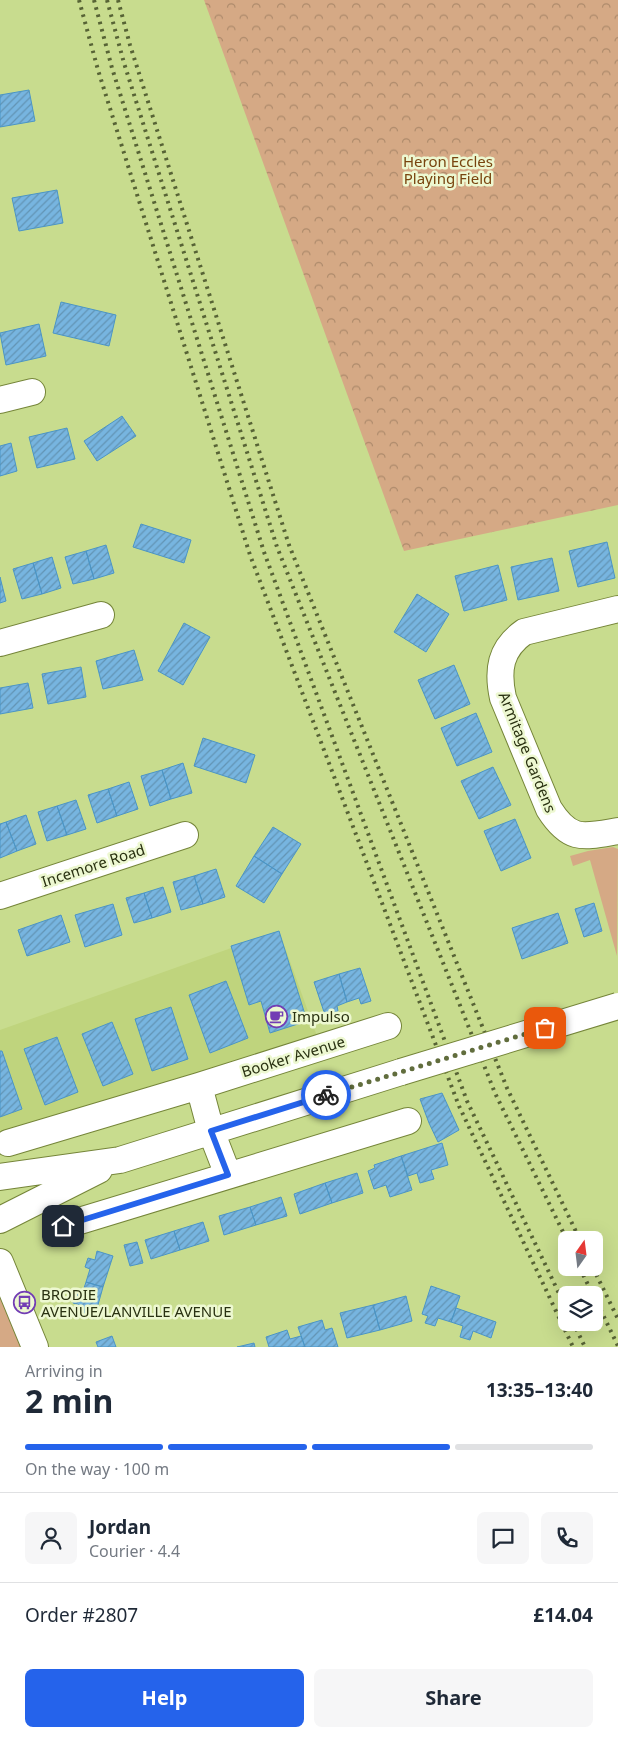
<!DOCTYPE html>
<meta charset="utf-8">
<style>
:root{--surface:#fff;--page:#f6f6f7;--text:#1f2937;--muted:#747a83;--line:#e0e1e3;--accent:#2563eb}
body{margin:0;font-family:"Noto Sans",sans-serif;background:var(--page);color:var(--text);height:100vh;display:flex;flex-direction:column;font-size:19px;white-space:nowrap}
*{box-sizing:border-box;margin:0}
p{font-size:16px;color:var(--muted)}
.icon{flex:none;width:28px;height:28px;fill:none;stroke:currentColor;stroke-width:2;stroke-linecap:round;stroke-linejoin:round}
.map{position:relative;height:1347px;overflow:hidden}
.drawer{display:flex;flex-direction:column;background:var(--surface);flex:1}
.drawer>*{flex:none}
.needle{width:32px;rotate:14deg}
.tools{position:absolute;left:558px;top:1231px;display:grid;gap:10px}
.tools a{display:grid;place-items:center;width:45px;height:45px;border-radius:8px;background:var(--surface);box-shadow:0 5px 20px #0002;font-size:25px}
.pin{position:absolute;display:grid;place-items:center;width:42px;height:42px;color:#fff;margin:-21px;border-radius:10px;box-shadow:0 2px 8px #0006}
.courier{position:absolute;display:grid;place-items:center;width:50px;height:50px;margin:-25px;border:4px solid #2563eb;border-radius:50%;background:#fff;color:#222;box-shadow:0 1px 6px #0007}
.head em{font-style:normal;font-weight:700}
.head div{display:flex;flex-direction:column-reverse}
.head{display:flex;align-items:center;justify-content:space-between;height:85px;padding:0 25px}
h1{font-size:32px;font-weight:700;line-height:38px}
.bar{display:grid;grid-template-columns:repeat(4,1fr);gap:8px 5px;align-content:center;height:60px;padding:0 25px}
.bar i{height:6px;border-radius:4px;background:var(--line)}
.bar .active{background:var(--accent)}
.bar p{grid-column:span 4}
.line{display:flex;align-items:center;gap:12px;padding:0 25px;border-top:1px solid var(--line)}
.line div{flex:1}
.round{display:grid;place-items:center;flex:none;width:52px;height:52px;border-radius:8px;background:var(--page)}
.button{display:flex;gap:10px;margin-top:auto;padding:10px 25px}
.button a{flex:1;height:58px;border-radius:8px;background:var(--accent);color:#fff;font-size:20px;font-weight:700;line-height:58px;text-align:center}
.button a+a{background:var(--page);color:var(--text)}
.map>svg:first-child{display:block}
.built{fill:#bfd47d}
.grass{fill:#d5a985}
.park{fill:url(#park-crowns)}
.building{fill:url(#building-hatch);stroke:#4b95c5}
.lines{fill:none;stroke-linecap:round;stroke-linejoin:round}
.minor-casing{stroke:#758539;stroke-width:28}
.minor{stroke:#fff;stroke-width:26}
.rail{stroke:#576335;stroke-width:4;stroke-dasharray:2.5 5;stroke-linecap:butt}
.minor-bridge-casing{stroke:#758539;stroke-width:28;stroke-linecap:butt}
.minor-bridge{stroke:#fff;stroke-width:26}
.done{stroke:#616d3d;stroke-width:5;stroke-dasharray:0 9}
.route{stroke:#2563eb;stroke-width:6}
.labels{text-anchor:middle;dominant-baseline:central;stroke-width:5;stroke-linejoin:round;paint-order:stroke}
.park-label{font-size:15px;fill:#78440e;stroke:#edf8d1}
.street-label{font-size:15px;fill:#293111;stroke:#edf8d1}
.poi-label{font-size:15px;fill:#293111;stroke:#edf8d1;text-anchor:start}
</style>
<div class="map">
<svg width="618" height="1347" viewBox="0 0 618 1347">
<defs>
<pattern id="park-crowns" width="20" height="18" patternUnits="userSpaceOnUse" patternTransform="scale(1.25)"><rect width="20" height="18" fill="#d5a985"/><path d="M2 6a3 3 0 1 1 6 0M12 15a3 3 0 1 1 6 0" fill="none" stroke="#ad8a6b"/></pattern>
<pattern id="building-hatch" width="6" height="6" patternUnits="userSpaceOnUse" patternTransform="scale(1.25)"><rect width="6" height="6" fill="#77b5e0"/><path d="M-1 1l2-2M0 6l6-6M5 7l2-2" fill="none" stroke="#6294b4"/></pattern>
</defs>
<rect width="100%" height="100%" fill="#c8dc8e"/>
<path class="built" d="M279,931L317,1036L0,1134V1030Z"/>
<path class="grass" d="M613,847L618,849L617,956L590,860L573,866L570,856L588,851Z
M0,1293L26,1347H0Z"/>
<path class="park" d="M204,0H618V505L404,551Z"/>
<path class="building" d="M29,90L35,121L0,127V95Z
M57,190L63,223L19,231L12,198Z
M61,302L116,315L109,346L53,333Z
M39,324L46,356L6,365L0,333Z
M122,416L136,436L97,461L84,441Z
M67,428L75,459L37,468L29,437Z
M11,443L17,471L0,476V446Z
M141,524L191,540L184,563L133,547Z
M607,542L615,578L578,587L569,551Z
M106,545L114,573L94,579L86,551Z
M86,551L94,579L73,584L65,557Z
M52,557L61,588L42,594L33,563Z
M552,558L559,591L518,600L511,567Z
M33,563L42,594L22,599L13,569Z
M498,565L507,600L464,611L455,576Z
M0,577L6,601L0,603Z
M417,594L449,614L426,652L394,632Z
M184,623L210,637L183,685L158,671Z
M134,650L143,680L103,689L96,661Z
M454,665L470,704L435,719L418,680Z
M81,667L86,697L48,704L42,674Z
M28,683L33,708L0,714V688Z
M476,713L492,752L457,766L441,728Z
M203,738L255,755L246,783L194,766Z
M183,763L192,793L171,799L162,770Z
M493,767L511,805L479,819L461,781Z
M162,770L171,799L150,806L141,776Z
M129,782L138,809L117,816L108,789Z
M108,789L117,816L97,823L88,795Z
M76,800L86,829L67,835L57,806Z
M57,806L67,835L47,841L38,812Z
M26,815L36,844L17,851L6,822Z
M515,819L531,858L501,871L484,831Z
M6,822L17,851L0,858V824Z
M273,827L301,844L282,874L254,856Z
M254,856L282,874L264,903L236,886Z
M216,869L225,897L203,904L194,876Z
M194,876L203,904L181,910L173,882Z
M163,887L171,912L152,918L144,893Z
M144,893L152,918L134,923L126,898Z
M594,903L602,931L584,937L575,909Z
M113,904L122,935L85,947L75,915Z
M558,913L568,943L522,959L512,928Z
M61,915L70,942L27,956L18,930Z
M279,931L307,1021L270,1033L261,1001L249,1005L231,946Z
M360,968L371,1001L361,1004L359,998L347,1002L339,974Z
M339,974L347,1002L337,1006L338,1011L325,1015L314,982Z
M226,981L248,1038L210,1053L189,995Z
M171,1007L188,1059L152,1071L135,1019Z
M112,1022L133,1074L103,1086L82,1034Z
M57,1037L78,1092L45,1105L24,1049Z
M0,1051H2L22,1109L0,1117Z
M442,1093L459,1130L438,1142L429,1123L420,1099Z
M442,1143L448,1165L431,1170L434,1179L420,1183L417,1173L408,1176L401,1156Z
M401,1156L412,1190L390,1197L386,1185L374,1189L368,1171L375,1168L374,1165Z
M357,1173L363,1193L332,1203L325,1183Z
M325,1183L332,1203L300,1214L294,1194Z
M281,1197L287,1216L256,1225L250,1207Z
M250,1207L256,1225L224,1235L219,1216Z
M203,1222L209,1241L180,1250L174,1231Z
M174,1231L180,1250L151,1259L145,1240Z
M137,1242L143,1263L130,1266L124,1245Z
M97,1251L113,1256L103,1287L86,1282L90,1269L85,1267L88,1258L95,1260Z
M86,1282L103,1287L94,1319L77,1314L80,1305L73,1303L77,1290L83,1291Z
M431,1286L460,1296L451,1322L438,1318L435,1326L425,1323L428,1316L422,1314Z
M406,1296L412,1321L380,1330L373,1305Z
M373,1305L380,1330L347,1338L340,1313Z
M456,1308L496,1322L491,1338L473,1331L470,1340L460,1337L463,1326L451,1322Z
M322,1320L325,1330L332,1328L338,1347H305L298,1327Z
M287,1330L290,1339L301,1336L305,1347H269L266,1337Z
M112,1336L116,1347H98L96,1342Z
M254,1343L255,1347H237Z"/>
<g class="lines">
<defs>
<path id="minor" d="M0,400L32,392
M618,609L524,632C500,649 497,670 503,698L549,809C570,842 583,837 618,831
M0,643L101,615
M0,896L185,835
M199,1086L211,1131L228,1175
M8,1143L199,1086L388,1026
M0,1177L120,1160L401,1072
M0,1220L99,1170
M63,1226L408,1121
M0,1262L35,1347"/>
</defs>
<use href="#minor" class="minor-casing"/>
<use href="#minor" class="minor"/>
<path class="rail" d="M79,0L98,70L250,555L459,1106L573,1347
M94,0L112,68L264,552L467,1101L566,1308
M107,0L124,63L277,547L495,1093L567,1240
M118,0L130,45L289,545L507,1088L580,1240
M580,1268L593,1295
M593,1268L618,1319
M594,1296L618,1346
M573,1322L585,1347"/>
<defs>
<path id="minor-bridge" d="M401,1072L618,1006"/>
</defs>
<use href="#minor-bridge" class="minor-bridge-casing"/>
<use href="#minor-bridge" class="minor-bridge"/>
</g>
<g class="lines">
<path class="done" d="M326,1095L545,1028"/>
<path class="route" d="M63,1226L228,1175L211,1131L326,1095"/>
</g>
<defs>
<symbol id="cafe-ring" viewBox="-11 -11 22 22"><circle r="9.5" fill="#edf8d1" stroke="#723db4" stroke-width="1.5"/><path d="M-5.5-4.5H6V0H3Q3 3.5 0 3.5H-2.5Q-5.5 3.5-5.5 0ZM3-3.2v2h1.7v-2ZM-6 4.5H4V6H-6Z" fill="#723db4"/></symbol>
<symbol id="bus-ring" viewBox="-11 -11 22 22"><circle r="9.5" fill="#edf8d1" stroke="#723db4" stroke-width="1.5"/><path d="M-5-6H5V4H4V6H2V4H-2V6H-4V4H-5ZM-3.5-4V0h7V-4ZM-3.5 1.2v1.5H-2V1.2ZM2 1.2v1.5H3.5V1.2Z" fill="#723db4"/></symbol>
</defs>
<g fill-rule="evenodd">
<use href="#cafe-ring" x="264" y="1004" width="25" height="25"/>
<use href="#bus-ring" x="12" y="1290" width="25" height="25"/>
</g>
<g class="labels">
<g class="park-label">
<text x="448" y="161">Heron Eccles<tspan x="448" dy="17">Playing Field</tspan></text>
</g>
<g class="street-label">
<text transform="translate(528 752) rotate(68)">Armitage Gardens</text>
<text transform="translate(93 865) rotate(-18)">Incemore Road</text>
<text transform="translate(293 1056) rotate(-17)">Booker Avenue</text>
</g>
<g class="poi-label">
<text x="292" y="1016">Impulso</text>
<text x="41" y="1294">BRODIE<tspan x="41" dy="17">AVENUE/LANVILLE AVENUE</tspan></text>
</g>
</g>
</svg>
<div class="tools">
<a><svg class="needle" viewBox="-14 -14 28 28"><path d="M0-13l5 13h-10z" fill="#e53935"/><path d="M0 13l5-13h-10z" fill="#747a83"/></svg></a>
<a><svg class="icon" aria-label="layers" viewBox="0 0 24 24"><path d="M12 4l9 5-9 5-9-5zM3 14l9 5 9-5"/></svg></a>
</div>
<div class="pin" style="left:545px;top:1028px;background:#ea580c"><svg class="icon" aria-label="bag" viewBox="0 0 24 24"><path d="M5 8h14l-1 12H6zM9 8a3 3 0 0 1 6 0"/></svg></div>
<div class="pin" style="left:63px;top:1226px;background:#1f2937"><svg class="icon" aria-label="home" viewBox="0 0 24 24"><path d="M3 11l9-7 9 7M6 9v11h12V9"/></svg></div>
<div class="courier" style="left:326px;top:1095px"><svg class="icon" aria-label="bike" viewBox="0 0 24 24"><circle cx="6" cy="16" r="4"/><circle cx="18" cy="16" r="4"/><path d="M6 16l4-8h5l3 8M10 8l3 8H6M13 5h3"/></svg></div>
</div>
<section class="drawer">
<div class="head"><div><h1>2 min</h1><p>Arriving in</p></div><em>13:35–13:40</em></div>
<div class="bar"><i class="active"></i><i class="active"></i><i class="active"></i><i></i><p>On the way · 100 m</p></div>
<div class="line" style="height:90px"><a class="round"><svg class="icon" aria-label="person" viewBox="0 0 24 24"><circle cx="12" cy="8" r="4"/><path d="M4 21q1-7 8-7t8 7"/></svg></a><div><b>Jordan</b><p>Courier · 4.4</p></div><a class="round"><svg class="icon" aria-label="chat" viewBox="0 0 24 24"><path d="M4 5h16v11H9l-5 4z"/></svg></a><a class="round"><svg class="icon" aria-label="phone" viewBox="0 0 24 24"><path d="M5 4h4l2 5-3 2q2 4 5 5l2-3 5 2v4C11 20 4 13 5 4z"/></svg></a></div>
<div class="line" style="height:65px"><div>Order #2807</div><b>£14.04</b></div>
<div class="button"><a>Help</a><a>Share</a></div>
</section>
